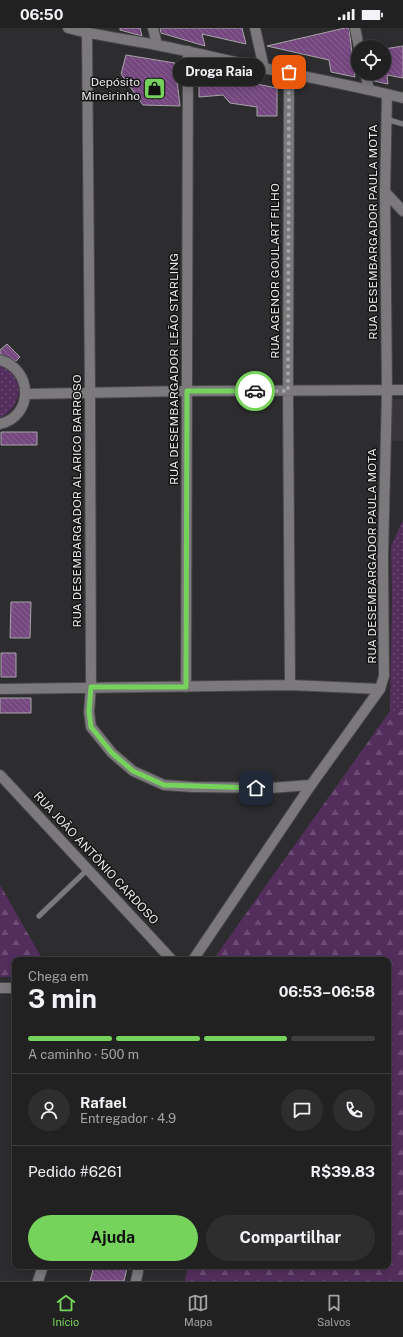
<!DOCTYPE html>
<html lang="pt">
<meta charset="utf-8">
<style>
:root{--surface:#222122;--page:#2e2e2f;--text:#f1f3f6;--muted:#a2a3a5;--line:#3f3e40;--accent:#75d25b}
body{margin:0;font-family:"Public Sans",sans-serif;background:var(--page);color:var(--text);height:100vh;display:flex;flex-direction:column;font-size:15px;white-space:nowrap}
*{box-sizing:border-box;margin:0}
p{font-size:13px;color:var(--muted)}
.icon{flex:none;width:22px;height:22px;fill:none;stroke:currentColor;stroke-width:2;stroke-linecap:round;stroke-linejoin:round}
.map{position:relative;flex:1;overflow:hidden}
.panel{position:absolute;left:12px;top:929px;width:379px;height:312px;display:flex;flex-direction:column;background:var(--surface);border-radius:8px;box-shadow:0 2px 10px #0003,0 0 0 1px var(--line)}
.panel>*{flex:none}
.buttons{position:absolute;left:351px;top:12px;display:grid;gap:8px}
.buttons a{display:grid;place-items:center;width:40px;height:40px;border-radius:50%;background:var(--surface);box-shadow:0 2px 10px #0003,0 0 0 1px var(--line);font-size:20px}
.pin{position:absolute;display:grid;place-items:center;width:34px;height:34px;color:#fff;margin:-17px;border-radius:8px;box-shadow:0 2px 6px #0006}
.courier{position:absolute;display:grid;place-items:center;width:40px;height:40px;margin:-20px;border:3px solid #75d25b;border-radius:50%;background:#fff;color:#222;box-shadow:0 1px 5px #0007}
.bubble{position:absolute;height:28px;border-radius:14px;background:var(--surface);box-shadow:0 2px 10px #0003,0 0 0 1px var(--line);font-size:13px;font-weight:700;line-height:28px;text-align:center}
.headline em{font-style:normal;font-weight:700}
.headline div{display:flex;flex-direction:column-reverse}
.headline{display:flex;align-items:center;justify-content:space-between;height:68px;padding:0 16px}
h1{font-size:26px;font-weight:700;line-height:30px}
.bar{display:grid;grid-template-columns:repeat(4,1fr);gap:6px 4px;align-content:center;height:48px;padding:0 16px}
.bar i{height:5px;border-radius:3px;background:var(--line)}
.bar .current{background:var(--accent)}
.bar p{grid-column:span 4}
.line{display:flex;align-items:center;gap:10px;padding:0 16px;border-top:1px solid var(--line)}
.line div{flex:1}
.round{display:grid;place-items:center;flex:none;width:42px;height:42px;border-radius:21px;background:var(--page)}
.button{display:flex;gap:8px;margin-top:auto;padding:8px 16px}
.button a{flex:1;height:46px;border-radius:24px;background:var(--accent);color:#111;font-size:16px;font-weight:700;line-height:46px;text-align:center}
.button a+a{background:var(--page);color:var(--text)}
.status{display:flex;justify-content:space-between;align-items:center;height:28px;padding:0 20px;background:var(--surface);direction:ltr}
.status svg{height:11px;fill:currentColor}
.dock{display:flex;justify-content:space-around;align-items:center;height:56px;border-top:1px solid var(--line);background:var(--surface);font-size:11px;color:var(--muted)}
.dock a{display:grid;justify-items:center;gap:2px}
.dock .current{color:var(--accent)}
.map>svg:first-child{display:block}
.built{fill:#39343b}
.forest{fill:url(#forest-firs)}
.park{fill:url(#park-dots)}
.building{fill:url(#building-back-hatch);stroke:#a7a5a8}
.lines{fill:none;stroke-linecap:round;stroke-linejoin:round}
.lane-casing{stroke:#494749;stroke-width:6}
.street-casing{stroke:#494749;stroke-width:12}
.secondary-casing{stroke:#494749;stroke-width:12}
.lane{stroke:#7b797b;stroke-width:5}
.street{stroke:#7b797b;stroke-width:10}
.secondary{stroke:#7b797b;stroke-width:10}
.done{stroke:#a7a6a8;stroke-width:4;stroke-dasharray:0 7.2}
.route{stroke:#75d25b;stroke-width:5}
.labels{text-anchor:middle;dominant-baseline:central;stroke-width:3;stroke-linejoin:round;paint-order:stroke}
.poi-label{font-size:12px;fill:#e9e7e9;stroke:#151415;text-anchor:end}
.street-label{font-size:12px;fill:#e9e7e9;stroke:#151415}
</style>
<div class="status"><b>06:50</b><svg viewBox="0 0 49 12"><path d="M0 12V9h3v3zM5 12V6h3v6zM10 12V3h3v9zM15 12V0h3v12zM26 1h20v11H26zM47 4h2v5h-2z"/></svg></div>
<div class="map">
<svg width="403" height="1253" viewBox="0 0 403 1253">
<defs>
<pattern id="forest-firs" width="22" height="20" patternUnits="userSpaceOnUse"><rect width="22" height="20" fill="#532e5d"/><path d="M5 1l3.5 6h-7zM16 11l3.5 6h-7z" fill="#6c4c74"/></pattern>
<pattern id="park-dots" width="8" height="8" patternUnits="userSpaceOnUse"><rect width="8" height="8" fill="#532e5d"/><path d="M2 2h.1M6 6h.1" fill="none" stroke="#6c4c74" stroke-width="1.8" stroke-linecap="round"/></pattern>
<pattern id="building-back-hatch" width="6" height="6" patternUnits="userSpaceOnUse"><rect width="6" height="6" fill="#754880"/><path d="M-1 5l2 2M0 0l6 6M5-1l2 2" fill="none" stroke="#896292"/></pattern>
</defs>
<rect width="100%" height="100%" fill="#2d2c2e"/>
<path class="built" d="M391,371H403V413H391Z"/>
<path class="forest" d="M403,682V1253H185L188,1238H388V932H213L390,683Z
M0,857L43,932H15V949H0Z"/>
<path class="park" d="M0,338C27,347 23,379 0,390Z
M403,492V682L390,683L392,570L391,518Z"/>
<path class="building" d="M120,0H140L142,8L120,2Z
M160,0H242L246,16L202,6L205,18L161,5Z
M345,0H349L355,49L331,44L329,32L267,18Z
M403,18V50L387,47L388,56L374,53L372,45H384V21Z
M126,27L175,35L180,78L143,77L121,46Z
M199,41L224,47L247,50L246,54L277,60V88H257V79L230,75L223,67L199,69Z
M7,316L20,329L16,333L0,326V322Z
M1,404H37V417H1Z
M11,574H31L30,610H10Z
M1,625H16V649H1Z
M0,670H31V685H0Z
M94,1238H121L127,1240L124,1253H90Z"/>
<g class="lines">
<defs>
<path id="lane" d="M386,91L403,96
M39,888L88,841"/>
<path id="street" d="M153,0L157,17
M255,0L264,40
M355,0L359,19
M87,5L90,364L91,659L89,684L91,699L112,725L133,743L164,757L193,759L270,760L311,757
M289,44L288,363L290,657
M365,45L369,61
M385,164L403,183
M0,332C33,341 34,388 0,396
M25,366L187,363L403,362
M186,659L188,23
M0,661L290,657L380,661
M0,747L172,932
M0,960H15
M38,1253L43,1238"/>
<path id="secondary" d="M68,0C97,8 127,11 157,17C193,24 228,33 264,40C310,50 357,58 403,70
M193,932L311,757L380,661L384,648L383,528L387,363L385,164L387,66
M136,1253L139,1238"/>
</defs>
<use href="#lane" class="lane-casing"/>
<use href="#street" class="street-casing"/>
<use href="#secondary" class="secondary-casing"/>
<use href="#lane" class="lane"/>
<use href="#street" class="street"/>
<use href="#secondary" class="secondary"/>
</g>
<g class="lines">
<path class="done" d="M255,363H288L289,44"/>
<path class="route" d="M255,363H187L186,659H91L89,684L91,699L112,725L133,743L164,757L256,760"/>
</g>
<defs>
<symbol id="shop-square" viewBox="-11 -11 22 22"><rect x="-9" y="-9" width="18" height="18" rx="4" fill="#75d25b" stroke="#151415"/><path d="M-5-2.5h2.3a2.7 3.5 0 0 1 5.4 0H5L5.5 6h-11ZM-1.5-2.5h3a1.5 2.3 0 0 0-3 0Z" fill="#111"/></symbol>
</defs>
<g fill-rule="evenodd">
<use href="#shop-square" x="142" y="48" width="25" height="25"/>
</g>
<g class="labels">
<g class="poi-label">
<text x="140" y="54">Depósito<tspan x="140" dy="14">Mineirinho</tspan></text>
</g>
<g class="street-label">
<text transform="translate(373 204) rotate(-90)">RUA DESEMBARGADOR PAULA MOTA</text>
<text transform="translate(275 243) rotate(-90)">RUA AGENOR GOULART FILHO</text>
<text transform="translate(174 341) rotate(-90)">RUA DESEMBARGADOR LEÃO STARLING</text>
<text transform="translate(77 473) rotate(-90)">RUA DESEMBARGADOR ALARICO BARROSO</text>
<text transform="translate(372 528) rotate(-90)">RUA DESEMBARGADOR PAULA MOTA</text>
<text transform="translate(96 830) rotate(47)">RUA JOÃO ANTÔNIO CARDOSO</text>
</g>
</g>
</svg>
<div class="buttons">
<a><svg class="icon" aria-label="locate" viewBox="0 0 24 24"><circle cx="12" cy="12" r="6"/><path d="M12 2v4M12 18v4M2 12h4M18 12h4"/></svg></a>
</div>
<div class="pin" style="left:289px;top:44px;background:#ea580c"><svg class="icon" aria-label="bag" viewBox="0 0 24 24"><path d="M5 8h14l-1 12H6zM9 8a3 3 0 0 1 6 0"/></svg></div>
<div class="pin" style="left:256px;top:760px;background:#1f2937"><svg class="icon" aria-label="home" viewBox="0 0 24 24"><path d="M3 11l9-7 9 7M6 9v11h12V9"/></svg></div>
<div class="courier" style="left:255px;top:363px"><svg class="icon" aria-label="car" viewBox="0 0 24 24"><path d="M5 17H2v-5l4-1 3-4h7l3 4 3 1v5h-3M9 17h6M6 11h13"/><circle cx="7" cy="17" r="2"/><circle cx="17" cy="17" r="2"/></svg></div>
<div class="bubble" style="left:173px;top:30px;width:92px">Droga Raia</div>
<section class="panel">
<div class="headline"><div><h1>3 min</h1><p>Chega em</p></div><em>06:53–06:58</em></div>
<div class="bar"><i class="current"></i><i class="current"></i><i class="current"></i><i></i><p>A caminho · 500 m</p></div>
<div class="line" style="height:72px"><a class="round"><svg class="icon" aria-label="person" viewBox="0 0 24 24"><circle cx="12" cy="8" r="4"/><path d="M4 21q1-7 8-7t8 7"/></svg></a><div><b>Rafael</b><p>Entregador · 4.9</p></div><a class="round"><svg class="icon" aria-label="chat" viewBox="0 0 24 24"><path d="M4 5h16v11H9l-5 4z"/></svg></a><a class="round"><svg class="icon" aria-label="phone" viewBox="0 0 24 24"><path d="M5 4h4l2 5-3 2q2 4 5 5l2-3 5 2v4C11 20 4 13 5 4z"/></svg></a></div>
<div class="line" style="height:52px"><div>Pedido #6261</div><b>R$39.83</b></div>
<div class="button"><a>Ajuda</a><a>Compartilhar</a></div>
</section>
</div>
<nav class="dock">
<a class="current"><svg class="icon" aria-label="home" viewBox="0 0 24 24"><path d="M3 11l9-7 9 7M6 9v11h12V9"/></svg>Início</a>
<a><svg class="icon" aria-label="map" viewBox="0 0 24 24"><path d="M3 6l6-2 6 2 6-2v14l-6 2-6-2-6 2zM9 4v14M15 6v14"/></svg>Mapa</a>
<a><svg class="icon" aria-label="saved" viewBox="0 0 24 24"><path d="M7 4h10v16l-5-4-5 4z"/></svg>Salvos</a>
</nav>
